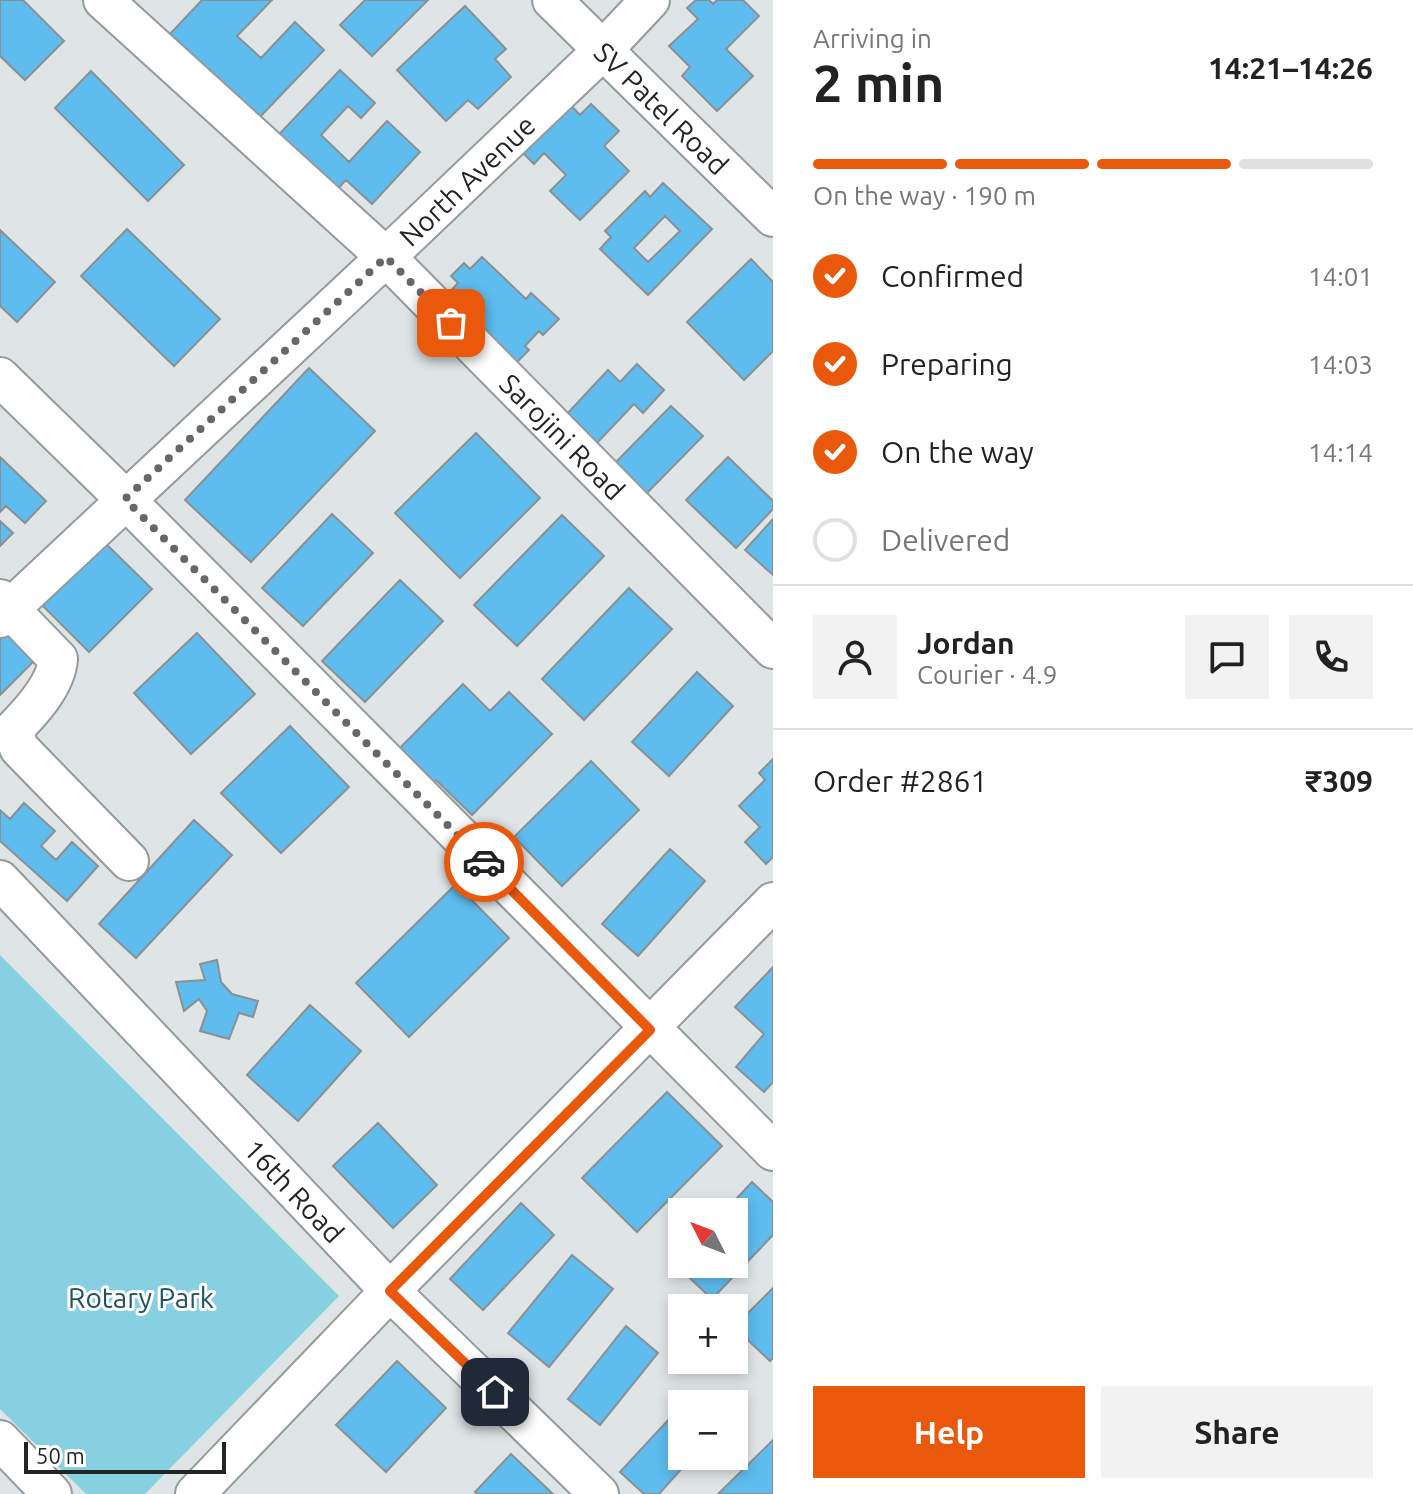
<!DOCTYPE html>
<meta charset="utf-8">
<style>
:root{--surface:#fff;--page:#f2f2f2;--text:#222;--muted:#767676;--line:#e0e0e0;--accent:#ea580c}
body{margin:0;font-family:Ubuntu,sans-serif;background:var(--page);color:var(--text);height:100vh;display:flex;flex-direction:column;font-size:30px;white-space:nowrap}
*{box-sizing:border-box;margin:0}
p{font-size:26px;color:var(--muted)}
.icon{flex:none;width:44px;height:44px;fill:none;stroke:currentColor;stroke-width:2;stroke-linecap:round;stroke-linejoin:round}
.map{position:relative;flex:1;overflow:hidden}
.drawer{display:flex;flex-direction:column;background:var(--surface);width:640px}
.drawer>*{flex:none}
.needle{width:52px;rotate:312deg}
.controls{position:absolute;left:668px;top:1198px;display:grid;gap:16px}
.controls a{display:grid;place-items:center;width:80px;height:80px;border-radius:0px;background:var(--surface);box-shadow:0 4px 12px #0003;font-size:40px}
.scale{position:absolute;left:24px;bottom:20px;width:202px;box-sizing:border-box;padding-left:8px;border:4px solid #232525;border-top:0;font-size:22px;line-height:28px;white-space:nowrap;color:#232525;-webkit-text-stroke:6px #fff;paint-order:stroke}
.pin{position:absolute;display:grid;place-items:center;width:68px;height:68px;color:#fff;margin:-34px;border-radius:16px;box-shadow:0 4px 12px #0006}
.courier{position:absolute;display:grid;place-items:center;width:80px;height:80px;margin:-40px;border:6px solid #ea580c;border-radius:50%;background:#fff;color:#222;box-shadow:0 2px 10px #0007}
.head em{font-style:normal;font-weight:700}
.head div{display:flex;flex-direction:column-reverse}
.head{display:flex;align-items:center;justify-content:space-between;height:136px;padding:0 40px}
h1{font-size:52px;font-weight:700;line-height:60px}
.bar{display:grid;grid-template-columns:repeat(4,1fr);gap:12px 8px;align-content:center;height:96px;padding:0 40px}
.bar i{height:10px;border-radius:6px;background:var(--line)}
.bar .active{background:var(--accent)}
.bar p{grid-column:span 4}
.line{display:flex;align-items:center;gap:20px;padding:0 40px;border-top:2px solid var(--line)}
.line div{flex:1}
.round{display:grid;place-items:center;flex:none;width:84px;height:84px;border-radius:0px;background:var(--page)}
ol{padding:0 40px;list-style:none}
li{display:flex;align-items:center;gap:24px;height:88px}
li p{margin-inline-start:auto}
li .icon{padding:8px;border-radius:50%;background:var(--accent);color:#fff;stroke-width:4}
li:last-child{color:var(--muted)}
li i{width:44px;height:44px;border:4px solid var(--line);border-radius:50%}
.button{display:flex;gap:16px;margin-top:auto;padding:16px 40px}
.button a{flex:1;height:92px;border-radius:0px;background:var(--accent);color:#fff;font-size:32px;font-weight:700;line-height:92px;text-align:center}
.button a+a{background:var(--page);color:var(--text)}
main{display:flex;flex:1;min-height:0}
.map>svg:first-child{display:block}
.green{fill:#86d0e2}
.building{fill:#5ebcef;stroke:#8b9093;stroke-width:2;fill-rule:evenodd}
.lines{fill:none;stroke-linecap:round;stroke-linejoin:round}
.minor-casing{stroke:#949a9b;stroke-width:42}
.minor{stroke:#fff;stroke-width:38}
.done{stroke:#656869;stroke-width:8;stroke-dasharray:0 14.4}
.route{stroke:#ea580c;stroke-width:10}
.labels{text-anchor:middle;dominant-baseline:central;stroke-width:6;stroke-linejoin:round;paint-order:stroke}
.street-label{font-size:28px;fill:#232525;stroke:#fff}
.park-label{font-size:28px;fill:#1f535f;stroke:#fff}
</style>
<main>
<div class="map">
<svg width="773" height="1494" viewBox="0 0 773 1494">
<rect width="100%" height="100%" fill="#dfe5e7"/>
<path class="green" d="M0,955L339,1296L145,1494H86L0,1409Z"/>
<path class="building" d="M0,0H23L64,41L25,80L0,56Z
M202,0H272L237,36L261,58L295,22L324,50L258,119L170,34Z
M365,0H428L372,56L340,25Z
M696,0H709L713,4L717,0H743L759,16L726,49L753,76L717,111L682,76L690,67L669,46L698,19L687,8Z
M465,6L506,49L495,59L511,77L478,109L468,100L446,121L397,70Z
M340,70L375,103L361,118L348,106L321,135L349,162L387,121L420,152L372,204L346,180L328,199L270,144Z
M91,71L184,165L148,201L55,108Z
M564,98L580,115L591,104L619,131L604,146L629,171L580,220L550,191L566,175L544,153L534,164L516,146Z
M663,183L712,229L648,295L600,249L611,237L605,231L645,191L650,197ZM665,216L680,231L648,262L634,248Z
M127,229L220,319L174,366L81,276Z
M0,230L55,282L17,322L0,306Z
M482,257L526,299L531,293L559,319L543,335L539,331L525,346L529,350L515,364L445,297L458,283L451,276L464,263L470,269Z
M751,259L773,282V351L744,380L687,322Z
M637,364L664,390L643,413L634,404L595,445L565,416L608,370L620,382Z
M309,368L375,431L251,562L185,500Z
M671,406L703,436L645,495L614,464Z
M476,433L540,498L460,578L395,513Z
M0,457L46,501L25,523L6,506L0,512Z
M728,457L773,501V509L736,548L686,500Z
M332,514L373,553L303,626L262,588Z
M562,515L604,556L517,646L474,605Z
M773,519V575L745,550Z
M0,521L13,533L0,546Z
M96,534L152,589L89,652L33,596Z
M400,580L443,621L365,702L322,661Z
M629,588L672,629L584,720L542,679Z
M0,624L35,660L0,695Z
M197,633L255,694L191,754L134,693Z
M697,672L733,706L669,776L632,742Z
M463,684L490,711L509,692L552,734L472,815L436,780L426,789L393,755Z
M290,726L349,787L281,853L221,793Z
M773,759V857L766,864L745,842L760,827L739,806L765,780L759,773Z
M591,761L639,810L562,886L514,837Z
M24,803L55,831L41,846L56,860L72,842L98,866L67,901L0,841V810L10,819Z
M194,820L232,855L136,958L99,924Z
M670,849L705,881L638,956L602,924Z
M456,884L509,938L409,1037L356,983Z
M217,960L221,982L232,994L258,1001L253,1017L239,1013L229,1039L200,1031L207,1011L199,999L184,1011L176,982L205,980L200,964Z
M773,967V1082L764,1092L736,1067L764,1034L735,1007Z
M310,1005L361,1051L298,1121L247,1075Z
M667,1092L722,1146L637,1232L582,1178Z
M378,1123L437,1185L393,1228L333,1166Z
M752,1182L773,1202V1235L712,1299L675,1264L682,1256V1264H734V1212H724Z
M521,1203L554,1235L483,1310L450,1279Z
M572,1255L613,1289L549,1367L508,1333Z
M773,1288V1358L770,1361L734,1327Z
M626,1326L658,1353L600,1425L568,1399Z
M397,1361L446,1408L386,1472L336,1425Z
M682,1405V1456H693L659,1494H644L620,1472Z
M773,1440V1494H718Z
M511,1454L553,1494H477L475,1492Z"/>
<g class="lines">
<defs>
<g id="minor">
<path id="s1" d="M103,0L386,257L773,649"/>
<path id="s2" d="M552,0L773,217"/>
<path d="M0,377L125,499L773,1151"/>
<path d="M0,599L58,659C56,685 31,712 13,730L19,748L129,861"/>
<path id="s3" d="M0,618L386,257L602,51L650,0"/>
<path id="s4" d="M0,880L390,1291L599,1494"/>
<path d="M0,1440L52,1494"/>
<path d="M195,1494L390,1291L773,902"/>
</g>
</defs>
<use href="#minor" class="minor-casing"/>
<use href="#minor" class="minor"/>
</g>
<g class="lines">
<path class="done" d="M451,323L386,257L125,499L484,862"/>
<path class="route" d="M484,862L650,1030L390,1291L495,1392"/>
</g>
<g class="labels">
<g class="street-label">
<text stroke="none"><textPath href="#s2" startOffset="154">SV Patel Road</textPath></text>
<text stroke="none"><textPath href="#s3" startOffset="640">North Avenue</textPath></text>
<text stroke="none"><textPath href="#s1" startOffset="634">Sarojini Road</textPath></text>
<text stroke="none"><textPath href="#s4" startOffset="428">16th Road</textPath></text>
</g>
<g class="park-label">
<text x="141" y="1297">Rotary Park</text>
</g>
</g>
</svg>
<div class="controls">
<a><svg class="needle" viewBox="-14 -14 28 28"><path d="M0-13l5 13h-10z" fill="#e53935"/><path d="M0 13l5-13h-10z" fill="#767676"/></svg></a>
<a>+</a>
<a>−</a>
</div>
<div class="scale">50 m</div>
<div class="pin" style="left:451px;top:323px;background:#ea580c"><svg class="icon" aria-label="bag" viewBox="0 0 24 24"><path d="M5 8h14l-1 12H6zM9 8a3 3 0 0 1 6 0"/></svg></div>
<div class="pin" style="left:495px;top:1392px;background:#1f2937"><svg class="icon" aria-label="home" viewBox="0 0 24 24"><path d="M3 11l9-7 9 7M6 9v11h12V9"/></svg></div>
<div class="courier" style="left:484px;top:862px"><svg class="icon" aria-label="car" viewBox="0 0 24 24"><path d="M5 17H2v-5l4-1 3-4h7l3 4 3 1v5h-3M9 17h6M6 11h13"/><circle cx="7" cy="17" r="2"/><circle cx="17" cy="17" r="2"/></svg></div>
</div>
<section class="drawer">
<div class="head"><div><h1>2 min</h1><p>Arriving in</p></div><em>14:21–14:26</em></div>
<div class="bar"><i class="active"></i><i class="active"></i><i class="active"></i><i></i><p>On the way · 190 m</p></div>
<ol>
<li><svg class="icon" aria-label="check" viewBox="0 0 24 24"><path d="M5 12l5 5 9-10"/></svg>Confirmed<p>14:01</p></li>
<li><svg class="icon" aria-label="check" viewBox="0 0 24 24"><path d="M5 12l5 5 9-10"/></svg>Preparing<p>14:03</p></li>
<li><svg class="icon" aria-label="check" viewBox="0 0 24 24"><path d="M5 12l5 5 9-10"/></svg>On the way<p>14:14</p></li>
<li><i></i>Delivered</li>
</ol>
<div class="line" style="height:144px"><a class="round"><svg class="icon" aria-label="person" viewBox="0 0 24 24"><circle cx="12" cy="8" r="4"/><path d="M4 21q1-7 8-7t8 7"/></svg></a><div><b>Jordan</b><p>Courier · 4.9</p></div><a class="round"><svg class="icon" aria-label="chat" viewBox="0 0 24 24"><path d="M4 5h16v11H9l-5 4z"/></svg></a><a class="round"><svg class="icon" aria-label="phone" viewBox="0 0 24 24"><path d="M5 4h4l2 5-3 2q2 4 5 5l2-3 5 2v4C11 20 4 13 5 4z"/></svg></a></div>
<div class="line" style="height:104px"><div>Order #2861</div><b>₹309</b></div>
<div class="button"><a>Help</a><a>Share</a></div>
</section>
</main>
